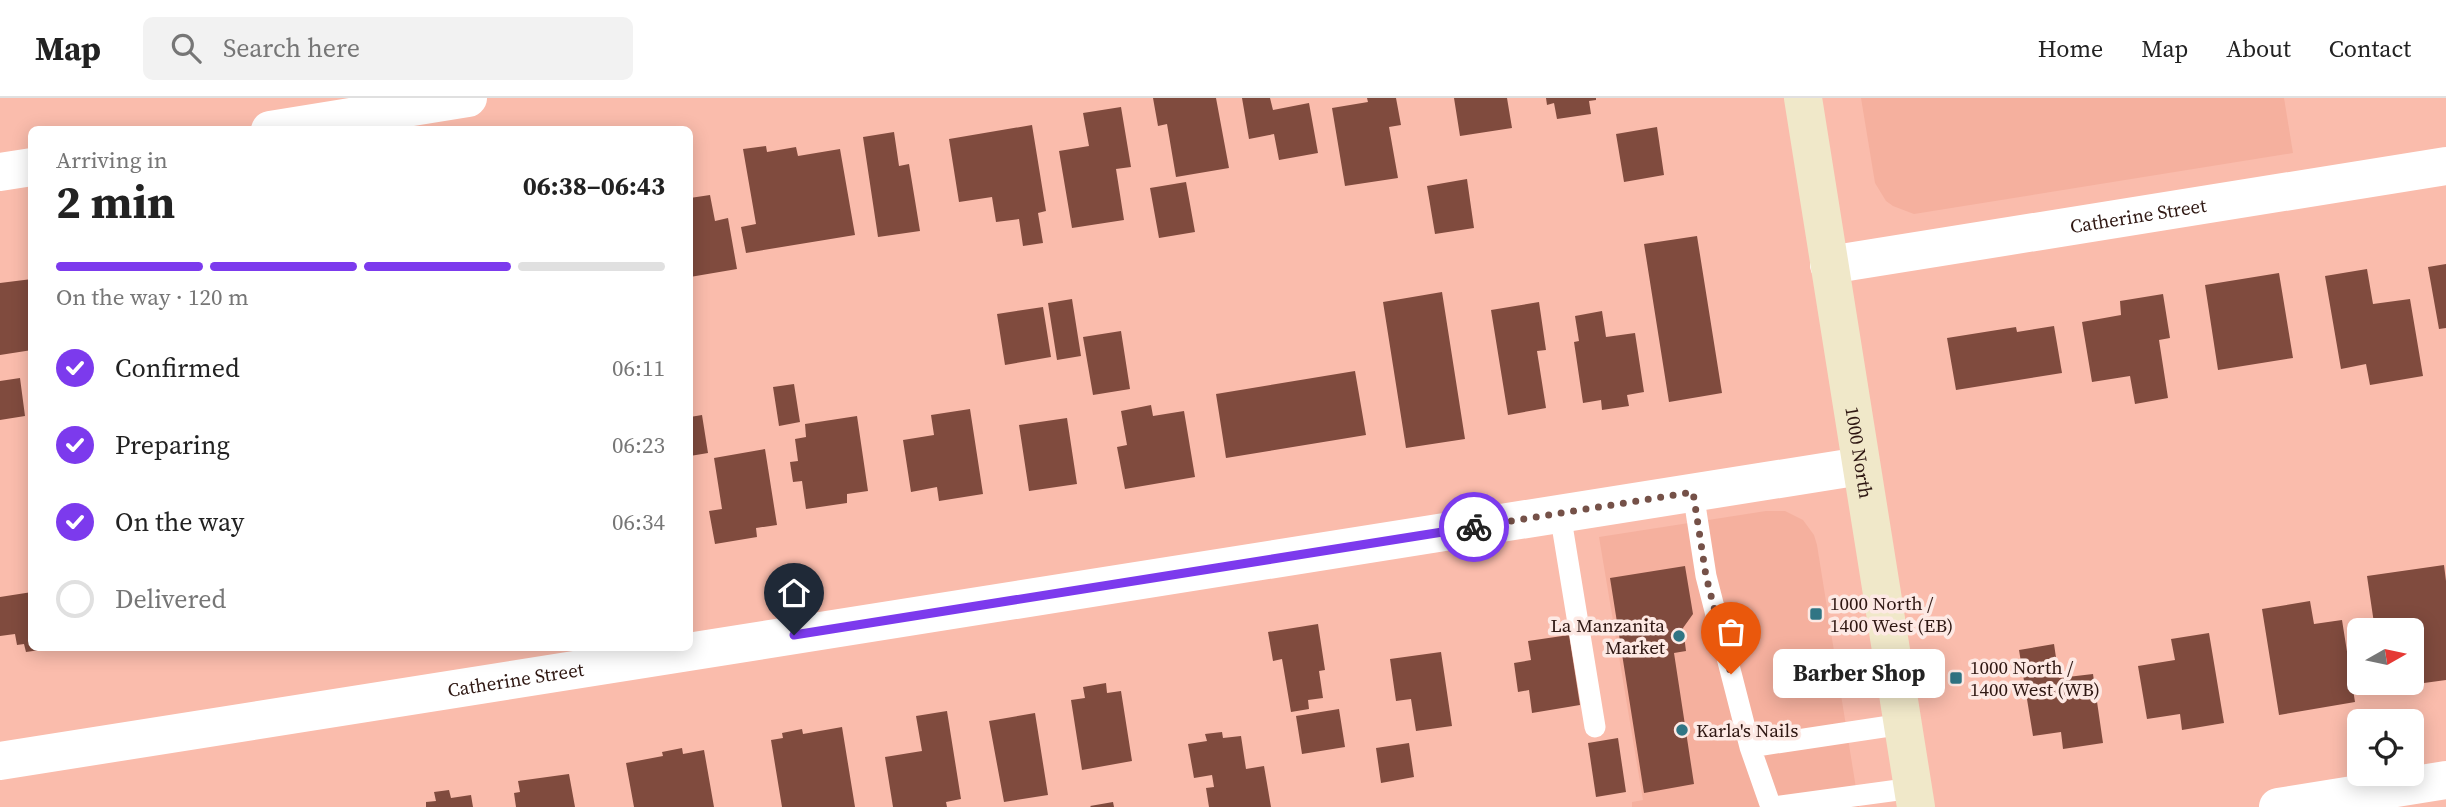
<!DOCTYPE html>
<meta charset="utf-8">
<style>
:root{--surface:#fff;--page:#f2f2f2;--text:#222;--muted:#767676;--line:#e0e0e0;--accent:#7c3aed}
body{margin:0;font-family:"Source Serif 4",serif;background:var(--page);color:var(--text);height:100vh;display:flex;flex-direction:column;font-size:26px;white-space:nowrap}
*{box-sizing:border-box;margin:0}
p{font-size:23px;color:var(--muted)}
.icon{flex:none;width:38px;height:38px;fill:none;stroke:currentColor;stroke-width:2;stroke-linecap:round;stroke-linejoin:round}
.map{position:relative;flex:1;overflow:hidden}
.sheet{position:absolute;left:28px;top:28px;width:665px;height:525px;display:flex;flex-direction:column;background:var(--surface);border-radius:10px;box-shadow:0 4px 18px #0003}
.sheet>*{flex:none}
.needle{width:46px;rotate:81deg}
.fabs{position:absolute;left:2347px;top:520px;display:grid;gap:14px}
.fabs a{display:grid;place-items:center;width:77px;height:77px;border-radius:10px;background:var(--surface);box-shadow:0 4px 18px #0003;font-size:35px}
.pin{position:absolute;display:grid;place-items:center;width:60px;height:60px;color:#fff;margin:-72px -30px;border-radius:50% 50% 50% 0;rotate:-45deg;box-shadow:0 0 7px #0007}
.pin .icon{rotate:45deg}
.courier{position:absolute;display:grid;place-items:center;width:70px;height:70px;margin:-35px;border:5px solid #7c3aed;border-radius:50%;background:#fff;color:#222;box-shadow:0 2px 9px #0007}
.bubble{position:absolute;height:49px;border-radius:10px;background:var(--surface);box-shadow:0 4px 18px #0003;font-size:23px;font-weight:700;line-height:49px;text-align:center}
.headline em{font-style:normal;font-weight:700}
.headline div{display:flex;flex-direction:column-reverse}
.headline{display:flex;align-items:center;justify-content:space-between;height:119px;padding:0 28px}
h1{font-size:46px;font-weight:700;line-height:52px}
.bar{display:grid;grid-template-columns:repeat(4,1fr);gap:10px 7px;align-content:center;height:84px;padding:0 28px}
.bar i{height:9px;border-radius:5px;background:var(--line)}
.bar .on{background:var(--accent)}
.bar p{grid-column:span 4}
ol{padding:0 28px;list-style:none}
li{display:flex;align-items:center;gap:21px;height:77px}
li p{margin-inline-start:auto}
li .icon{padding:7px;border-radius:50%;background:var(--accent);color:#fff;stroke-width:4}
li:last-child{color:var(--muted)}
li i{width:38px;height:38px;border:4px solid var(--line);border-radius:50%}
header{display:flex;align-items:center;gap:42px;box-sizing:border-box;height:98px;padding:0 35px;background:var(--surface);border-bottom:2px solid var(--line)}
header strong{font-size:33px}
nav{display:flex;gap:38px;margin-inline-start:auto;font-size:24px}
.search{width:490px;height:63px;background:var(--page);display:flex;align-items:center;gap:18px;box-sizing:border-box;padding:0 24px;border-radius:10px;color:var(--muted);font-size:26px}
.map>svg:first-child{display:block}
.built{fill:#f5b09e}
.building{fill:#804b3e}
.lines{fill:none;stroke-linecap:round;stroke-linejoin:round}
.lane{stroke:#fff;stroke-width:21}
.street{stroke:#fff;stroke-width:38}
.secondary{stroke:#f0e8c9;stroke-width:38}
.done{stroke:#755148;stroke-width:7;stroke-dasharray:0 12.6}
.route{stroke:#7c3aed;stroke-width:9}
.poi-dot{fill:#307584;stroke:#fde9e4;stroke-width:2.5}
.labels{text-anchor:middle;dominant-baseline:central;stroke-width:7;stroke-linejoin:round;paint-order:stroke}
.street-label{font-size:19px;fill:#2e1712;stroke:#fde9e4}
.poi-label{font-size:19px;fill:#2e1712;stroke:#fde9e4;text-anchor:start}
</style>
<header>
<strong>Map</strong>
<div class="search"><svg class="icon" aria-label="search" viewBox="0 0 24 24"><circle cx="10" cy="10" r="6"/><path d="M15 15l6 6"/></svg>Search here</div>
<nav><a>Home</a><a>Map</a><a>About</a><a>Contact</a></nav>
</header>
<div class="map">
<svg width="2446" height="709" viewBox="0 0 2446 709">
<rect width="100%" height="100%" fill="#fabcac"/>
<path class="built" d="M1861,0H2284L2293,55L1914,116L1893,108L1886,103L1875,85Z
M1766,413H1785L1803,422L1814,437L1817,447L1859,709H1632V704L1643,702L1599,439Z"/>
<path class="building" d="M1153,0H1216L1229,70L1176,79L1167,26L1158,28Z
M1242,0H1270L1273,12L1309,5L1318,55L1279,62L1274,36L1249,41Z
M1367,0H1396L1401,27L1389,29L1398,80L1345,88L1332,10L1368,4Z
M1454,0H1507L1512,30L1460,38Z
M1546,0H1596V2L1589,3L1591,16L1557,21L1554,5L1547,7Z
M1121,9L1131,69L1116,71L1124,122L1072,130L1059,53L1089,48L1083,15Z
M1032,27L1046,113L1038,115L1043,145L1023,148L1019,121L996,124L992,99L959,104L949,41Z
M1657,29L1664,77L1624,84L1616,36Z
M894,34L899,68L909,66L920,133L878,139L863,39Z
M766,48L767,54L796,49L798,58L840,51L855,137L746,155L741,129L756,126L743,51Z
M1467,81L1474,130L1435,136L1427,88Z
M1186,84L1195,134L1159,140L1150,90Z
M710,97L715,123L728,120L737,171L690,179V100Z
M1697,138L1722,295L1669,304L1644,146Z
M2446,166V230L2439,231L2428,169Z
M2367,171L2373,206L2410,201L2423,278L2370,287L2366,266L2341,271L2325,178Z
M2279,175L2293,260L2218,272L2205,187Z
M32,181V252L0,257V185Z
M1442,194L1465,341L1406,350L1383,204Z
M2163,196L2170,240L2159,242L2168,300L2135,306L2130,278L2092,284L2082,224L2121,217L2120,203Z
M1072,201L1081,258L1057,262L1048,205Z
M1539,204L1546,252L1537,253L1546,310L1508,317L1491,212Z
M1043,209L1051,259L1005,267L997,216Z
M1602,213L1606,239L1635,235L1644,294L1627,297L1629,308L1602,312L1601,302L1583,305L1574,244L1579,243L1575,218Z
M2054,228L2062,275L1956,292L1947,240L2016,229L2017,234Z
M1121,233L1130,291L1093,297L1083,239Z
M1355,273L1366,337L1226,360L1216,296Z
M20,280L25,318L0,322V283Z
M794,286L800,324L779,328L773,289Z
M1151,307L1153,318L1184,313L1195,379L1125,391L1117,349L1127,347L1121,313Z
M970,311L983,396L939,403L937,389L911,394L903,342L934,337L931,317Z
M702,317L708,355L690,358V319Z
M857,318L868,393L847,396V405L806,411L802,383L793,384L790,364L798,363L795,341L806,339L805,326Z
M1067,320L1077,386L1029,393L1019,327Z
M765,351L777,427L756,430L757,439L715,446L709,413L722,411L714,360Z
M2444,467L2446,483V582L2424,585L2421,562L2412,564V532H2375L2367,478Z
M1685,468L1693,516L1683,530L1686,553L1674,555L1694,686L1644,695L1610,480Z
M32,494V550L47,551L26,554L24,546L17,547L15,536L0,538V499Z
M2310,503L2314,526L2342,522L2355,604L2279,617L2262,511Z
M1318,526L1325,572L1319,573L1323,600L1308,602L1309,611L1291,614L1282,561L1273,563L1268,534Z
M2209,535L2224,625L2182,632L2180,616L2147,621L2138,568L2175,562L2171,541Z
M1569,537L1580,607L1532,615L1529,592L1518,594L1514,565L1531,562L1528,543Z
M2054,546L2059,580L2093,576L2103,645L2063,651L2061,634L2033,638L2019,552Z
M1441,554L1452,628L1416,633L1411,601L1396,603L1390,561Z
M1106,585L1107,595L1121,593L1132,663L1082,672L1071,602L1085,600L1083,589Z
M1339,611L1345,649L1302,656L1296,618Z
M947,613L961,701L946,704L947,709H893L885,659L922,653L916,618Z
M1035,615L1048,697L1004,704L989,623Z
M842,629L855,709H782L771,642L783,640L782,635L802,631L803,636Z
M1222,634L1223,640L1241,638L1246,671L1264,668L1271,709H1209L1206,690L1214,689L1212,677L1194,680L1188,646L1207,643L1205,636Z
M1618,640L1626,694L1596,699L1588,645Z
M1409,645L1414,679L1381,685L1376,650Z
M682,650L683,656L704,652L714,709H634L626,665L663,658L662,654Z
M569,676L575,709H516L514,695L520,694L518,683Z
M449,692L451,700L471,697L473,709H426V704L436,703L434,694Z
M1113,704L1114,709H1091L1090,708Z"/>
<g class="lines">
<path class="lane" d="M1693,394L1706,478L1750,649L1903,626
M1560,415L1595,629
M1750,649L1771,709
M1773,709L1913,690"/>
<g class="street">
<path d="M270,32L468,0"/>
<path d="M0,74L32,69"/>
<path id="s1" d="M1829,167L2446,68"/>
<path id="s2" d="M0,663L1861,368"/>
<path d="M2278,709L2446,682"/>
</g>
<path class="secondary" id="s3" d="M1803,0L1916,709"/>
</g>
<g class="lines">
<path class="done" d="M1474,429L1693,394L1706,478L1731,576"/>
<path class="route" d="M794,537L1474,429"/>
</g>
<g class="poi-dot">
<rect x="1809" y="509" width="14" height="14" rx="3.5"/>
<circle cx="1679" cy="538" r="7"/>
<rect x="1949" y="573" width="14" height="14" rx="3.5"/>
<circle cx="1682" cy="632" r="7"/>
</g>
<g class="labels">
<g class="street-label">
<text stroke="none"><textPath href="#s1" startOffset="313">Catherine Street</textPath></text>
<text stroke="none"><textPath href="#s3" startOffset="359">1000 North</textPath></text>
<text stroke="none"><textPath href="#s2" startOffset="522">Catherine Street</textPath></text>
</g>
<g class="poi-label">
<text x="1830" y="505">1000 North /<tspan x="1830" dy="22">1400 West (EB)</tspan></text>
<text x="1665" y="527" text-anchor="end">La Manzanita<tspan x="1665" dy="22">Market</tspan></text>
<text x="1970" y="569">1000 North /<tspan x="1970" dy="22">1400 West (WB)</tspan></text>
<text x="1696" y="632">Karla's Nails</text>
</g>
</g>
</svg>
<div class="fabs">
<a><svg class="needle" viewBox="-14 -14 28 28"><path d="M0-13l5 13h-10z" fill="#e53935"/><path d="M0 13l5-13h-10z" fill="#767676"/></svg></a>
<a><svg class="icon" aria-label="locate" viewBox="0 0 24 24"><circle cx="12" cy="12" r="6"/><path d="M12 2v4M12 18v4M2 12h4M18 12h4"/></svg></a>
</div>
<div class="pin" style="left:1731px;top:576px;background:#ea580c"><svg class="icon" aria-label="bag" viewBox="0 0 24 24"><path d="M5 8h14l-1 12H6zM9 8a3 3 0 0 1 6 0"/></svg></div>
<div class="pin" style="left:794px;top:537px;background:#1f2937"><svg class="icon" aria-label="home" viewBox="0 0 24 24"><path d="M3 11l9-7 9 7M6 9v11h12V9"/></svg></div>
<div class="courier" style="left:1474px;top:429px"><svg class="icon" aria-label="bike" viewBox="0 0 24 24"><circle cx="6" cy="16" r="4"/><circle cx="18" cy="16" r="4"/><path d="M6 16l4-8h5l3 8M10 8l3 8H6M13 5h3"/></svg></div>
<div class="bubble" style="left:1773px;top:551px;width:172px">Barber Shop</div>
<section class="sheet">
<div class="headline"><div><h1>2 min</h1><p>Arriving in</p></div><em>06:38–06:43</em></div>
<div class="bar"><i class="on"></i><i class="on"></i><i class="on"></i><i></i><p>On the way · 120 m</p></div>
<ol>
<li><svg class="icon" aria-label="check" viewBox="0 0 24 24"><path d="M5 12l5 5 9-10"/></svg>Confirmed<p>06:11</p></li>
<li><svg class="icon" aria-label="check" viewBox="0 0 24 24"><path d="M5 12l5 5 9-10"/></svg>Preparing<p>06:23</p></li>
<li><svg class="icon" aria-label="check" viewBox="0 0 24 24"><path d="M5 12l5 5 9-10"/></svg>On the way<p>06:34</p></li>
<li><i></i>Delivered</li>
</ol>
</section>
</div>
